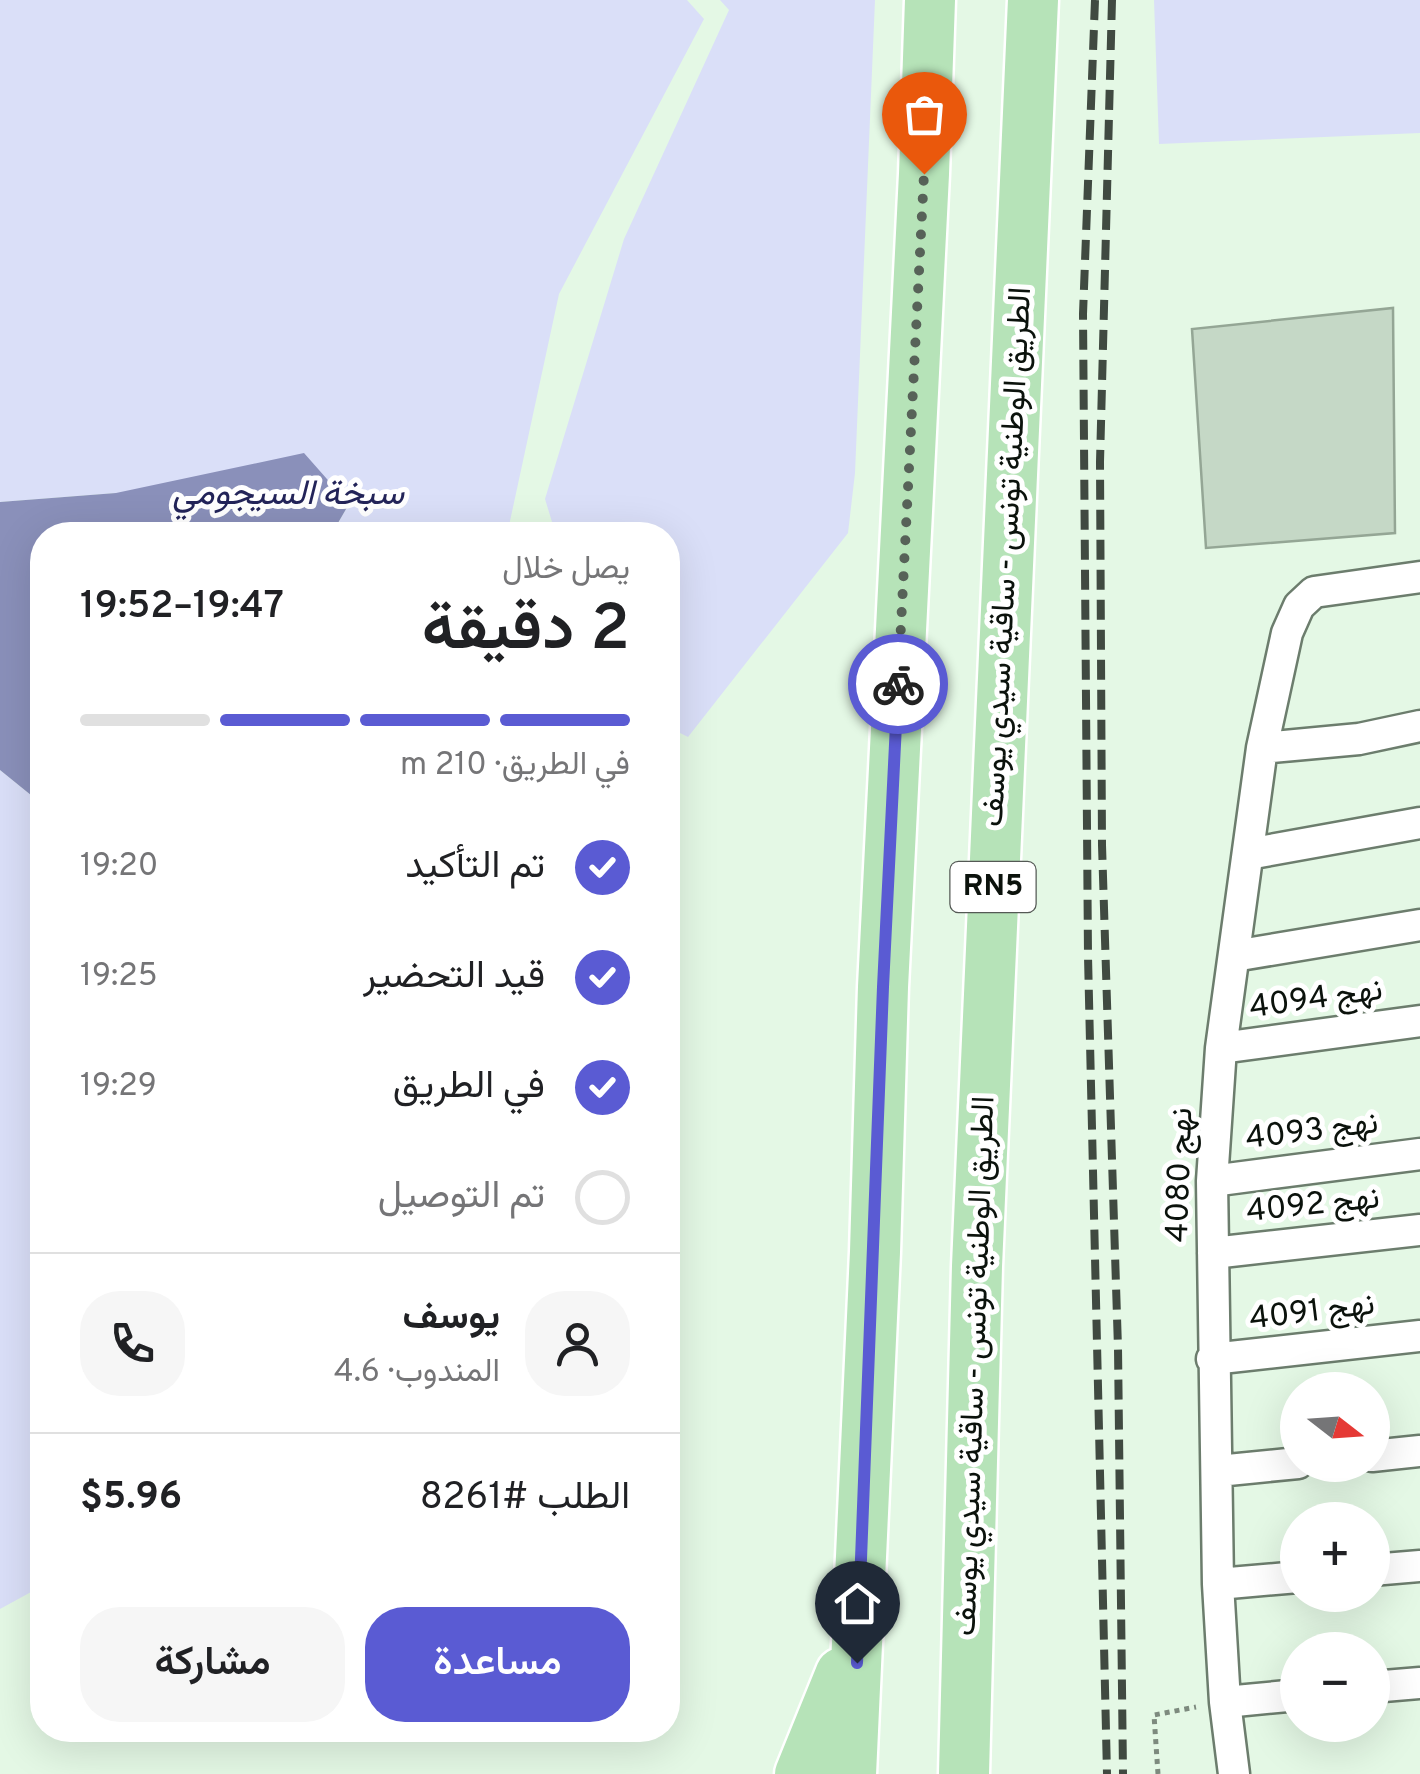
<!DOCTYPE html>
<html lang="ar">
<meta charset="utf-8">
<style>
:root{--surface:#fff;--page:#f6f6f6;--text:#202124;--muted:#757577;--line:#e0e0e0;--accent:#5a5bd3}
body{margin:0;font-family:Overpass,Vazirmatn,sans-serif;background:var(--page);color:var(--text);direction:rtl;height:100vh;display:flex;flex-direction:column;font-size:38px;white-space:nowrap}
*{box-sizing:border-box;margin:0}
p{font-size:32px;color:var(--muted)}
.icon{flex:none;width:55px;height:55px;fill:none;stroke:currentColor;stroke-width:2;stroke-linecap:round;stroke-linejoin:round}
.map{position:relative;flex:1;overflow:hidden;direction:ltr}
.details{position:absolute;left:30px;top:522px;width:650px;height:1220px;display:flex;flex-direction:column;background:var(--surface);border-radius:40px;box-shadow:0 10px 40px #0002;direction:rtl}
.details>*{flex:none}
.needle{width:65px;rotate:107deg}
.controls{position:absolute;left:1280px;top:1372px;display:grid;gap:20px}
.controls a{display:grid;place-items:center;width:110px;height:110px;border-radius:50%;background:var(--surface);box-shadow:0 10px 40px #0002;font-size:50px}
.pin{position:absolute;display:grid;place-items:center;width:85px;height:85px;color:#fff;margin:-102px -42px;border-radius:50% 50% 50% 0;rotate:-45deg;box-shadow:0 0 10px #0007}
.pin .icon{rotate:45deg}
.courier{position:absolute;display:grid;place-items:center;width:100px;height:100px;margin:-50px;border:8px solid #5a5bd3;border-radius:50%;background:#fff;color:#222;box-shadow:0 2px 12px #0007}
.summary em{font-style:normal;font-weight:600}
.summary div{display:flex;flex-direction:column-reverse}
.summary{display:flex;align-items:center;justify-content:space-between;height:170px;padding:0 50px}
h1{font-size:65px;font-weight:600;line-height:75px}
.bar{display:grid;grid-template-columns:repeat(4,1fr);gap:15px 10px;align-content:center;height:120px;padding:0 50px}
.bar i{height:12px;border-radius:8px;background:var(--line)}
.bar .active{background:var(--accent)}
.bar p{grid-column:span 4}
.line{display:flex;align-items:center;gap:25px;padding:0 50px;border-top:2px solid var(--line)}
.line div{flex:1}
.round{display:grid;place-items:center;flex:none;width:105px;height:105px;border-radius:40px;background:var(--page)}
ol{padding:0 50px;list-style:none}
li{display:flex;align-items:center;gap:30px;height:110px}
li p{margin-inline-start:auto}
li .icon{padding:10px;border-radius:50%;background:var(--accent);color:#fff;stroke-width:4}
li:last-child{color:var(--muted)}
li i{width:55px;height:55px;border:5px solid var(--line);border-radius:50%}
.button{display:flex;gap:20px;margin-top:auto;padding:20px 50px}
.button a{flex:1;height:115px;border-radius:40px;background:var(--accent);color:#fff;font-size:40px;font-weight:600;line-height:115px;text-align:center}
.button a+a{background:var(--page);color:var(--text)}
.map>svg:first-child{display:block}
.green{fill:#dadff8}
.water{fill:#8a90ba}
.building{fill:#c5d8c6;stroke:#94a695;stroke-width:2.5}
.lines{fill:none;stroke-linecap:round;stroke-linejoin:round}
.minor-casing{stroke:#6c7d6d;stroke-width:35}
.trunk-casing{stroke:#fff;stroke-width:55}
.path{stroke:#7d8a7e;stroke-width:5;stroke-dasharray:5 5;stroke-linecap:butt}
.minor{stroke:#fff;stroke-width:30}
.trunk{stroke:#b6e3b8;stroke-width:50}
.rail{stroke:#404a41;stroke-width:8;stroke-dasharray:20 10;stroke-linecap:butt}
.done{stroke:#576258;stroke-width:10;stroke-dasharray:0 18}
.route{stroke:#5a5bd3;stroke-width:12}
.labels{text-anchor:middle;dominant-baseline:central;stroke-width:10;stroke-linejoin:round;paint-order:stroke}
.shield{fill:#fff;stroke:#545955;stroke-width:2.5}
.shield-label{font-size:30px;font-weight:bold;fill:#0b120c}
.street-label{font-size:32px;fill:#0b120c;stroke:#fff}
.water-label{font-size:35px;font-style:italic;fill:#232459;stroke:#fff}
</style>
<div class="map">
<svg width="1420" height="1774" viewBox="0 0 1420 1774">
<rect width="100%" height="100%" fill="#e4f8e5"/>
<path class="green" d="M0,0H687L704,19L559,294L507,535H331L349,504L116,493L0,502Z
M720,0H875L855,473L848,533L688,737L668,727V535H556L545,499L624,239L729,10Z
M1154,0H1420V133L1159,144Z
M0,770L42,804V1586L0,1609Z"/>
<path class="water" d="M304,453L349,504L331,535H42V804L0,770V502L116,493Z"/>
<path class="building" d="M1393,308L1395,533L1206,548L1192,329Z"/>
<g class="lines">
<defs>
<path id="minor" d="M1262,748L1359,739L1420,726
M1248,854L1420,823
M1234,956L1420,925
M1221,1048L1420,1021
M1212,1181L1420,1154
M1213,1253L1420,1230
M1212,1359L1420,1336
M1372,1456L1420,1451
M1218,1471L1298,1463
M1372,1570L1420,1566
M1218,1584L1298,1577
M1372,1687L1420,1683
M1225,1702L1298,1695
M1234,1774L1225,1702L1218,1584L1212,1181L1221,1048L1262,748L1287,633L1299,606L1314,592L1420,577"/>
<path id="trunk" d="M800,1774L841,1673
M851,1774L875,1252L883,987L924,174L930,0
M964,1774L977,1266L1033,0"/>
</defs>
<use href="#minor" class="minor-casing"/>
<use href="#trunk" class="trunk-casing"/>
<path class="path" d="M1158,1774L1154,1715L1196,1707"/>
<use href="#minor" class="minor"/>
<use href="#trunk" class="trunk"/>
<path class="rail" d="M1095,0L1083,314L1088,956L1107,1774
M1112,0L1100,462L1102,845L1118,1348L1123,1774"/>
</g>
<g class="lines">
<path class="done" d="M898,684L924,174"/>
<path class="route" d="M857,1663L883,987L898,684"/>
</g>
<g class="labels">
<rect class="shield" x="950.5" y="862" width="85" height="50" rx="8"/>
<g class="shield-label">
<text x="993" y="887">RN5</text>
</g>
<g class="street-label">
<text transform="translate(1008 557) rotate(-87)">الطريق الوطنية تونس - ساقية سيدي يوسف</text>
<text transform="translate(1316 1000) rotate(-8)">نهج 4094</text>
<text transform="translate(1312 1132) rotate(-7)">نهج 4093</text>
<text transform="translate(1181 1175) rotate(-88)">نهج 4080</text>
<text transform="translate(1313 1206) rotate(-6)">نهج 4092</text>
<text transform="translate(1312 1313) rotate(-7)">نهج 4091</text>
<text transform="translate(976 1366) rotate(-88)">الطريق الوطنية تونس - ساقية سيدي يوسف</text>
</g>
<g class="water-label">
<text x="288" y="495">سبخة السيجومي</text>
</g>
</g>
</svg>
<div class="controls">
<a><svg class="needle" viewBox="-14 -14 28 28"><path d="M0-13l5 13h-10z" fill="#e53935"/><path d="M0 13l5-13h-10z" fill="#757577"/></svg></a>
<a>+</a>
<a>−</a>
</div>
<div class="pin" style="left:924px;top:174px;background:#ea580c"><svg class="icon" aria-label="bag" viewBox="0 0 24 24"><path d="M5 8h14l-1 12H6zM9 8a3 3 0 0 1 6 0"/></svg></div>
<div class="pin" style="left:857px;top:1663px;background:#1f2937"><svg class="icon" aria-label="home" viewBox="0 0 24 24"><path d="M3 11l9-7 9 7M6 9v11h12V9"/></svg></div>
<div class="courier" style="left:898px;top:684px"><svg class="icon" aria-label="bike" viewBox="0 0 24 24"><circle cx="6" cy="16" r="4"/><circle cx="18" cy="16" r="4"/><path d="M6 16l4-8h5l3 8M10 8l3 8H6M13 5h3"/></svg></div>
<section class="details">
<div class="summary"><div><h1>2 دقيقة</h1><p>يصل خلال</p></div><em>19:47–19:52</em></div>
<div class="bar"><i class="active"></i><i class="active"></i><i class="active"></i><i></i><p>في الطريق · 210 m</p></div>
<ol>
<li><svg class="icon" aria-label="check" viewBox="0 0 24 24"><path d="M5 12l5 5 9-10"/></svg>تم التأكيد<p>19:20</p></li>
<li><svg class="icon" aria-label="check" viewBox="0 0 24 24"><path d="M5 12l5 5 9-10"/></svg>قيد التحضير<p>19:25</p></li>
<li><svg class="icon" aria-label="check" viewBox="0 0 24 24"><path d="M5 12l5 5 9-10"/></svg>في الطريق<p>19:29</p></li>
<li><i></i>تم التوصيل</li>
</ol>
<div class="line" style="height:180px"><a class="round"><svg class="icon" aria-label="person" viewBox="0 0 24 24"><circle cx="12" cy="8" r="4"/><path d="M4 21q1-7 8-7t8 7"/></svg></a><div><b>يوسف</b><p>المندوب · 4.6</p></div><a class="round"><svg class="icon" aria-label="phone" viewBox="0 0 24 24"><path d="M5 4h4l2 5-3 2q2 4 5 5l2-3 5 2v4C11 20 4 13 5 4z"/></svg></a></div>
<div class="line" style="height:130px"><div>الطلب #8261</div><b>$5.96</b></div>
<div class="button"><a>مساعدة</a><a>مشاركة</a></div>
</section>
</div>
